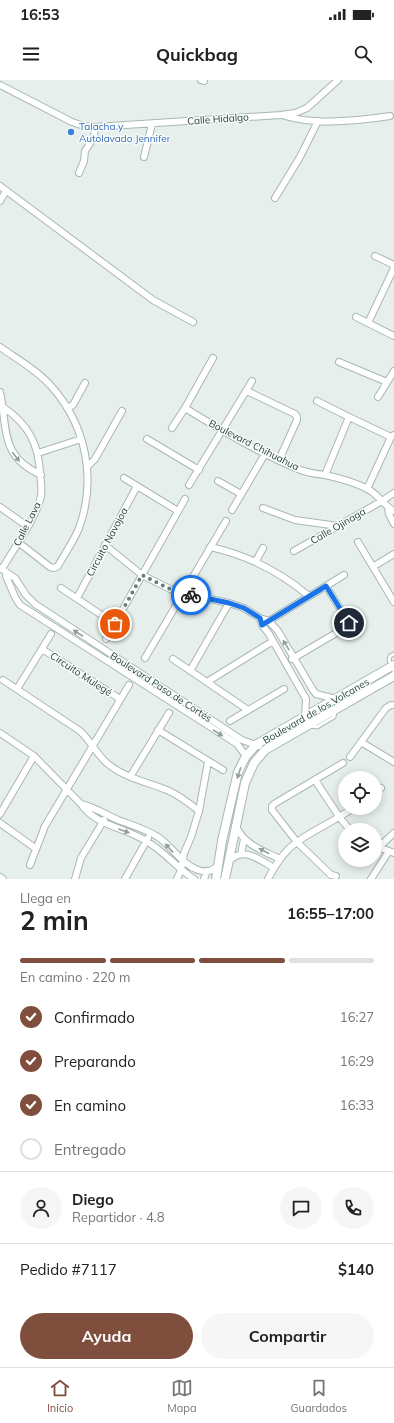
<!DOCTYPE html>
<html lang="es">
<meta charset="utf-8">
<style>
:root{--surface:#fff;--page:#f6f6f6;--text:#222;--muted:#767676;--line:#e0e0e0;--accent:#804e3d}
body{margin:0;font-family:Mulish,sans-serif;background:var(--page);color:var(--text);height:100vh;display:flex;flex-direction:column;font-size:15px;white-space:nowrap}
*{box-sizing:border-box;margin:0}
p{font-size:13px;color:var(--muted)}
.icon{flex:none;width:22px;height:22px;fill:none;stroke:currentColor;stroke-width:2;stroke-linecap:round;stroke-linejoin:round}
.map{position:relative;height:799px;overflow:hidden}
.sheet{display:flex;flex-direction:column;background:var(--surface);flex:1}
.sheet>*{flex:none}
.controls{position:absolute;left:338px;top:691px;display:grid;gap:8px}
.controls a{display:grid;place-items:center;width:44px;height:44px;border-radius:50%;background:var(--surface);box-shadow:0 2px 10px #0003;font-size:20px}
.pin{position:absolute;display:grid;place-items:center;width:34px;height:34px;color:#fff;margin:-17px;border:2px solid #fff;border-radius:50%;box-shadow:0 1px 4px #0007}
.courier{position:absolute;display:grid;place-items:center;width:40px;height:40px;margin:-20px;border:3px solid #1a73e8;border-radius:50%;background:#fff;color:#222;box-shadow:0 1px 5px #0007}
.head em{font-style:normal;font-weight:700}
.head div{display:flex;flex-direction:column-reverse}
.head{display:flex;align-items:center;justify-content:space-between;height:68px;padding:0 20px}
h1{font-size:26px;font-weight:700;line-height:30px}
.bar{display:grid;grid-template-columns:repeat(4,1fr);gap:6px 4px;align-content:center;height:48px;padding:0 20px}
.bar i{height:5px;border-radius:3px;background:var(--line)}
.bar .on{background:var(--accent)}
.bar p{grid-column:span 4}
.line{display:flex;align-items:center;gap:10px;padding:0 20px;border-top:1px solid var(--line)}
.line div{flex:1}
.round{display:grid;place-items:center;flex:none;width:42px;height:42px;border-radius:21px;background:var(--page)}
ol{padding:0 20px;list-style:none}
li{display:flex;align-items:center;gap:12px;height:44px}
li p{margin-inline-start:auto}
li .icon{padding:4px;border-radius:50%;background:var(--accent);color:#fff;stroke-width:4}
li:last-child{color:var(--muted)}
li i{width:22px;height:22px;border:2px solid var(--line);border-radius:50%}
.button{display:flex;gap:8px;margin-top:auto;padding:8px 20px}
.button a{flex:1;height:46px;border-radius:24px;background:var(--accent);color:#fff;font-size:16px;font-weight:700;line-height:46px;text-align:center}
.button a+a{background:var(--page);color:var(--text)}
.status{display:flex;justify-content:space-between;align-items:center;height:28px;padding:0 20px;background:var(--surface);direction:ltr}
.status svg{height:11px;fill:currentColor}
header{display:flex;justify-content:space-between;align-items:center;height:52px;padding:0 20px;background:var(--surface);font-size:18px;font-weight:700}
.tabs{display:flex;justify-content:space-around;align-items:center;height:56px;border-top:1px solid var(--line);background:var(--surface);font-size:11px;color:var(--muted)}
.tabs a{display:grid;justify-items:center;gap:2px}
.tabs .on{color:var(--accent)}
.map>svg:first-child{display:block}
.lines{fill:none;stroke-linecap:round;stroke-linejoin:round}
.service-casing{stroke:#a8b8b2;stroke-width:5}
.minor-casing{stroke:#a8b8b2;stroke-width:8}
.tertiary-casing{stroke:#a8b8b2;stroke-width:10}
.service{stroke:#fff;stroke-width:3}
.minor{stroke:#fff;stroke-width:6}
.tertiary{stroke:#fff;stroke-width:8}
.oneway{fill:#92a09c}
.done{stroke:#687f78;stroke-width:4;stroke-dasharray:0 7.2}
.route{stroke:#1a73e8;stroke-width:5}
.shop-dot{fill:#3f7fe0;stroke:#f7fbf9;stroke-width:1.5}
.labels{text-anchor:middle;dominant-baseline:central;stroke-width:3;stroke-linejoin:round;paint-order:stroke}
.street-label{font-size:10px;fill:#24423a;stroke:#f7fbf9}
.shop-label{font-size:10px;fill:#366cbe;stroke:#f7fbf9;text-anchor:start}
</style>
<div class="status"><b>16:53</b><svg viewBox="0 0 49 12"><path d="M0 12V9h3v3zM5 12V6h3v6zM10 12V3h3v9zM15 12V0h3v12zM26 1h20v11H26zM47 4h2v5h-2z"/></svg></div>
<header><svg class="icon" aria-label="menu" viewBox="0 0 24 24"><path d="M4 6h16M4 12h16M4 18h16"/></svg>Quickbag<svg class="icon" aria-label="search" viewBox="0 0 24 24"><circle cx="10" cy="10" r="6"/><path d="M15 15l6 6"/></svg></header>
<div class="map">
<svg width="394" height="799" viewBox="0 0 394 799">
<rect width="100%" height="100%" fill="#e6efeb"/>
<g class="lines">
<defs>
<path id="service" d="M394,574L390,576L389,580L394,591
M311,646L317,647L334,637L335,631"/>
<path id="minor" d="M201,0L204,1
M0,5L72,42L84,46L95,47L281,35L295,33L307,28L338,0
M285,36C315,45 358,41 390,36
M144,77L152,44
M79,93L84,81L85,71L94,57L95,47
M0,106L153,220L193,242
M275,118L300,77L318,41
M0,121L6,111
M375,176L394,185
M356,237L394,256
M368,243L394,188
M0,267C17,279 37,290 51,306C86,345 97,399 79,448C74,461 65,473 58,486L54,488L50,487L18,462
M339,282L387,302
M247,311L295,334L297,337V340L279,380
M0,312C8,351 0,376 41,395
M378,317L394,291
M317,321L349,337L325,395
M67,328L73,325L85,303
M185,328C221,350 259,373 298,389C307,393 316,394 325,395C339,398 353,402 366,408C377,413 383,425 394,431
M349,337L391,357
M172,348L185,328L213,278
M147,359L199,390
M38,373L81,359
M87,387L95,379L122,331
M124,398L178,431
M218,401L241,414
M189,405L252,301
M367,409L391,357L394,355
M0,427L27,446
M263,428L295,440L338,446
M388,428L389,434L394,444
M232,430L265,374
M358,462L394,522
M105,465L142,495L170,509L183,513L229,523L244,528L260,538L269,541L278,551L313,610L316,614L336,619
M210,467C248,475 280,492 309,516
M294,471L382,421L394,413
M256,481L263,468
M374,486L394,474
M0,488L15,498L26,515L35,524L242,660L259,666
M2,489C14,468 36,439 41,416C42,409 41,401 40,394C39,364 28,344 3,327
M6,493V496L15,517L20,525L237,664L246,676
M61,508L115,544
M77,518L137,406
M260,538L262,545L269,554L306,619L305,637L310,645
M267,542L344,495
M106,559L185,419
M42,569L120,619
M145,578L226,441
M173,579L248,630
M292,579L348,546L349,543L326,506
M190,591L229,523
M3,600L80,651C91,661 96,674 108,684C125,698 147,702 167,710C179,715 189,723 199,731
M207,602L273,561
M17,609L51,554
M230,641L284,609
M158,650L223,690
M0,653L34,676L81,724C96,746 124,747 146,761C164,771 177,788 194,799
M361,662L394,682
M350,677L386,628L391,625H394
M130,697L169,633
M315,700L340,738L350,750
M375,712L381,708
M81,724C94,727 105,734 118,740C131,745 146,749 158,757C172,766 181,784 198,790C206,793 213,791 218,785
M0,734L34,676
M0,743L35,768
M236,746C243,764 263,771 280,779
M375,766L394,773
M379,767L394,753
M241,774L244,759
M229,781C244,766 258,779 274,788
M30,785L45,746L129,605
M336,796L331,795L297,762L272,730V726L274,724L343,683
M0,797L3,799
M75,799L81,778L104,740
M125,799L148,758
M177,799L181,790L184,773L191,757L199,731L208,682
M204,799L207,791
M268,799C275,785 284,771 297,762C315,749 335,741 353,728
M371,799L389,771"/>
<path id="tertiary" d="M216,799L222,761L238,692L246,676L257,664L394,585
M225,799L245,703L254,683L265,670L394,596"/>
</defs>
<use href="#service" class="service-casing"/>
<use href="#minor" class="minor-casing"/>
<use href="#tertiary" class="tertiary-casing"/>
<use href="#service" class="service"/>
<use href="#minor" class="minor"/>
<use href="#tertiary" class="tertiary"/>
</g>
<defs><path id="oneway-solid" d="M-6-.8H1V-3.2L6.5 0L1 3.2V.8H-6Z"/></defs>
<g class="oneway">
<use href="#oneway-solid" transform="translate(16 377) rotate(52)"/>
<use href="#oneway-solid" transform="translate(78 553) rotate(-147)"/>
<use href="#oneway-solid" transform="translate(286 565) rotate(-122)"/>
<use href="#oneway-solid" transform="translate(218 653) rotate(32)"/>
<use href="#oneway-solid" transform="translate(239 693) rotate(108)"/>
<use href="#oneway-solid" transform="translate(124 751) rotate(20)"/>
<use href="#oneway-solid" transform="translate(169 768) rotate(-133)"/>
<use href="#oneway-solid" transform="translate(264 771) rotate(-152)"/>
</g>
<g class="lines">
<path class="done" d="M115,544L142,495L170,509L191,515"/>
<path class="route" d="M191,515L229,523L244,528L260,538L262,545L326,506L349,543"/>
</g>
<circle class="shop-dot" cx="71" cy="52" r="4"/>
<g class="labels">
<g class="street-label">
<text transform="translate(218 39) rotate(-4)">Calle Hidalgo</text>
<text transform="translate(254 365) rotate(27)">Boulevard Chihuahua</text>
<text transform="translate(27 444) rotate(-63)">Calle Lava</text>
<text transform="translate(338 446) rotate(-30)">Calle Ojinaga</text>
<text transform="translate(107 462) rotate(-62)">Circuito Navojoa</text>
<text transform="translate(81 594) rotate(33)">Circuito Mulegé</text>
<text transform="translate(161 607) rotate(33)">Boulevard Paso de Cortés</text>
<text transform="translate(316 631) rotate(-30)">Boulevard de los Volcanes</text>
</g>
<g class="shop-label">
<text x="79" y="46">Talacha y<tspan x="79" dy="12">Autolavado Jennifer</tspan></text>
</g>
</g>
</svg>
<div class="controls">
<a><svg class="icon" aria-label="locate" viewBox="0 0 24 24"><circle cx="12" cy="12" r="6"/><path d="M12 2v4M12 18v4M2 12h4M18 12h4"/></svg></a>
<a><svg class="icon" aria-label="layers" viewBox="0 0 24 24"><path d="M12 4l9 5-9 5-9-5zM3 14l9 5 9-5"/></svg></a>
</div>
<div class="pin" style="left:115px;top:544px;background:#ea580c"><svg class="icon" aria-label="bag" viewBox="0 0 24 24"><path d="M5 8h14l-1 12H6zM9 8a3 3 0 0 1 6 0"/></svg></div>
<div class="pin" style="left:349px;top:543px;background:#1f2937"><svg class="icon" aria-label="home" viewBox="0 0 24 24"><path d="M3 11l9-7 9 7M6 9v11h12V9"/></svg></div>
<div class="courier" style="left:191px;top:515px"><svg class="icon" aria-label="bike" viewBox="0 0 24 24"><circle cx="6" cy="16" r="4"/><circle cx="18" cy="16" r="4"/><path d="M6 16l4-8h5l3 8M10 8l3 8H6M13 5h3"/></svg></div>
</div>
<section class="sheet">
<div class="head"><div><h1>2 min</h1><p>Llega en</p></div><em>16:55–17:00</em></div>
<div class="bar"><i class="on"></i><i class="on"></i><i class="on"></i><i></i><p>En camino · 220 m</p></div>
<ol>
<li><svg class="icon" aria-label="check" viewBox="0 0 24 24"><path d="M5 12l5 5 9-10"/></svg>Confirmado<p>16:27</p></li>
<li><svg class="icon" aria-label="check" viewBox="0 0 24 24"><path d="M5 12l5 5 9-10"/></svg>Preparando<p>16:29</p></li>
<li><svg class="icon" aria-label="check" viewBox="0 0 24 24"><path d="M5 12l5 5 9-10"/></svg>En camino<p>16:33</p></li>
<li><i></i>Entregado</li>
</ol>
<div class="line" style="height:72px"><a class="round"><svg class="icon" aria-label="person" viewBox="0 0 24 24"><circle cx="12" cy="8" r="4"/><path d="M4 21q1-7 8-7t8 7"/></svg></a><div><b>Diego</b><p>Repartidor · 4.8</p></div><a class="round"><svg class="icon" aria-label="chat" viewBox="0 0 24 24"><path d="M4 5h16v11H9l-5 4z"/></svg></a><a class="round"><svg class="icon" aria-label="phone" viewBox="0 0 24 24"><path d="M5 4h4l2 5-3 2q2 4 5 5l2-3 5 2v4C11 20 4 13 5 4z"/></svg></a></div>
<div class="line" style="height:52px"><div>Pedido #7117</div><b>$140</b></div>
<div class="button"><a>Ayuda</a><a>Compartir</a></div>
</section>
<nav class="tabs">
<a class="on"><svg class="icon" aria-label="home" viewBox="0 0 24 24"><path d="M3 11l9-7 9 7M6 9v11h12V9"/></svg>Inicio</a>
<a><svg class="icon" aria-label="map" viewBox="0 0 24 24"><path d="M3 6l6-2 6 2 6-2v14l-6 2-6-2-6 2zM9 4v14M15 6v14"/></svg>Mapa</a>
<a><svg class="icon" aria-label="saved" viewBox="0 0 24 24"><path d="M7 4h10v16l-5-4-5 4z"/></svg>Guardados</a>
</nav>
